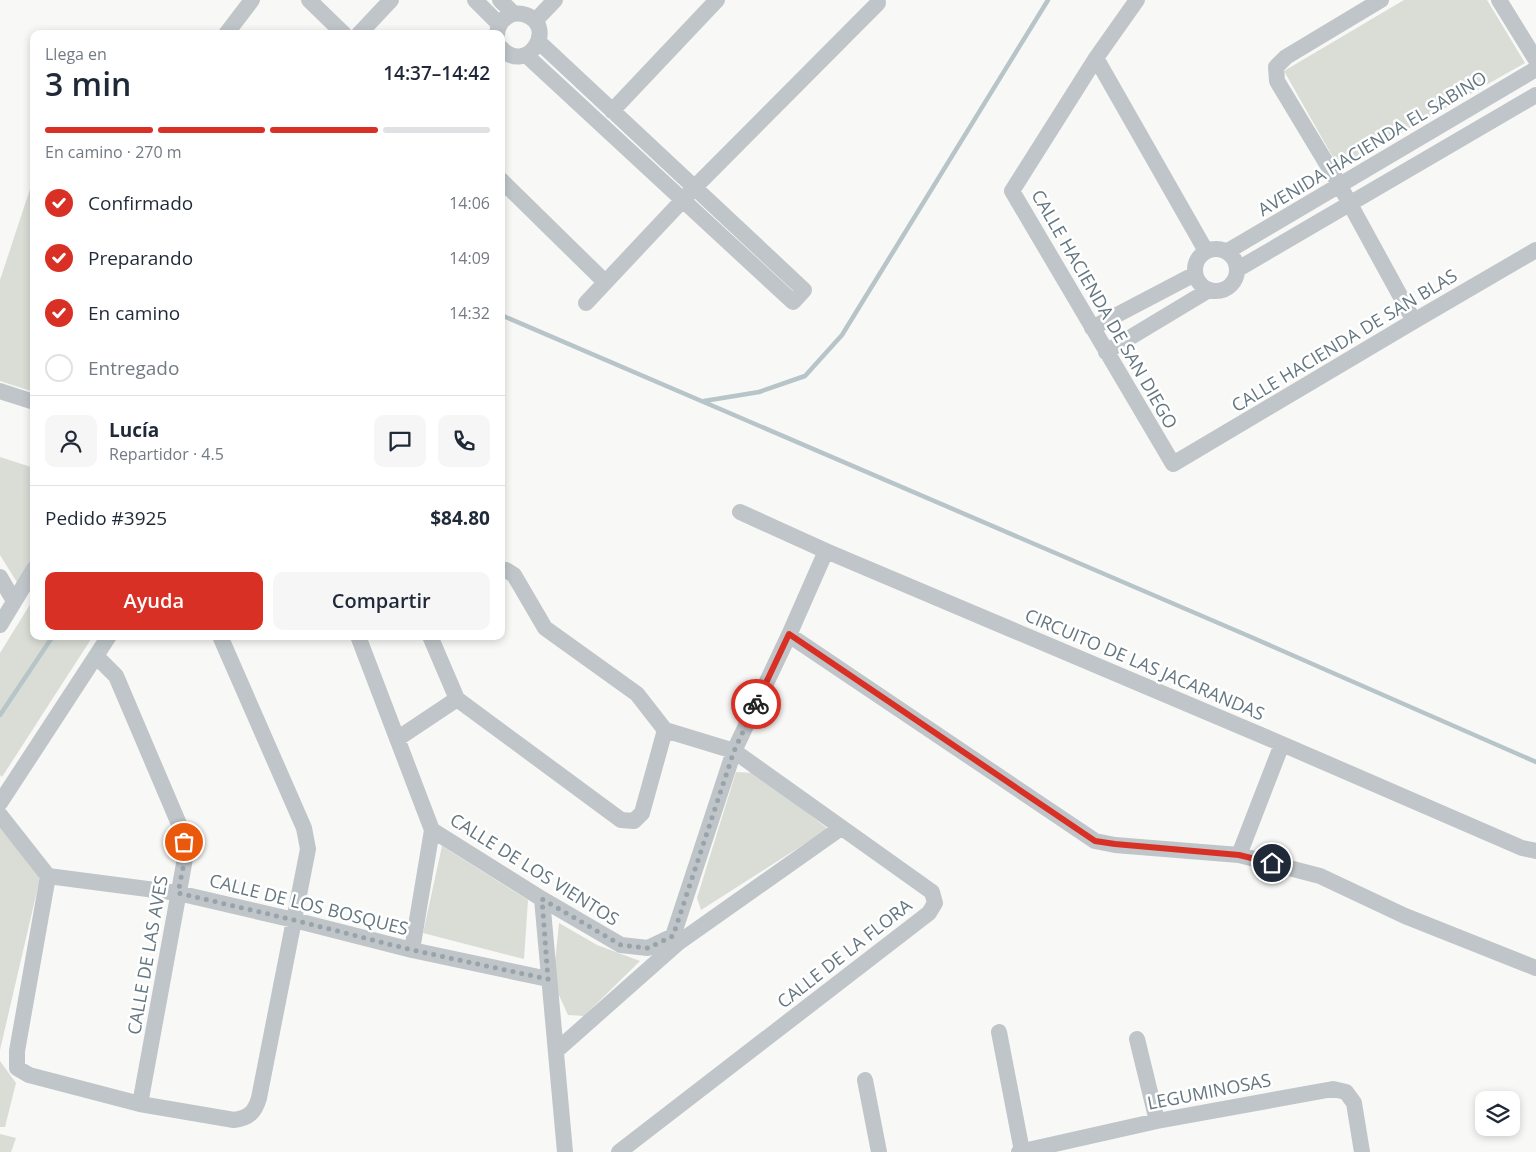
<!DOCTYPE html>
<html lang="es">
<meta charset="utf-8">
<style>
:root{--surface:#fff;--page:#f6f6f7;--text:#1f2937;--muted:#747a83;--line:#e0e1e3;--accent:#d93025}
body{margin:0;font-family:"Open Sans",sans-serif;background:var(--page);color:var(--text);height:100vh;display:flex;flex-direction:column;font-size:19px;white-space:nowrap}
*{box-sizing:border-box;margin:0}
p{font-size:16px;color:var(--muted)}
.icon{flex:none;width:28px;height:28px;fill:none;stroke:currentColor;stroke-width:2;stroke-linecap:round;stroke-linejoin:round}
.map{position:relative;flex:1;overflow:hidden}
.side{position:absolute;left:30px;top:30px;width:475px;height:610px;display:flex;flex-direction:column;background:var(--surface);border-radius:10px;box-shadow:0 2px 8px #0003}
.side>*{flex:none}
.controls{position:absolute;left:1475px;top:1091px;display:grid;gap:10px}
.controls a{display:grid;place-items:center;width:45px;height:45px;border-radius:10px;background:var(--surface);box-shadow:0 2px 8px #0003;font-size:25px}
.pin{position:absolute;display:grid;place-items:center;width:42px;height:42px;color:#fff;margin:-21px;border:2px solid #fff;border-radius:50%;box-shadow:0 1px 5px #0007}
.courier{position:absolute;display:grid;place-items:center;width:50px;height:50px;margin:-25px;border:4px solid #d93025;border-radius:50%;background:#fff;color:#222;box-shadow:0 1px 6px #0007}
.summary em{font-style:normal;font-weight:600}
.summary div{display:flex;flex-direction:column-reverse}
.summary{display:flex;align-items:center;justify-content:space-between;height:85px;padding:0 15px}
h1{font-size:32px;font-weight:600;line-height:38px}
.bar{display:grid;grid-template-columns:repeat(4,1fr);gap:8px 5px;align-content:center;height:60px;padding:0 15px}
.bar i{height:6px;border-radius:4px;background:var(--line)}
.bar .selected{background:var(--accent)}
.bar p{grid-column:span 4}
.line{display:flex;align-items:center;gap:12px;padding:0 15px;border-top:1px solid var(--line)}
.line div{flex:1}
.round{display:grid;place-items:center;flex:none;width:52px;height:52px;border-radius:10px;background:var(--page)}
ol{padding:0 15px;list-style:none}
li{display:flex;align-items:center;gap:15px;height:55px}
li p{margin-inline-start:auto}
li .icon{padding:5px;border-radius:50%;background:var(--accent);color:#fff;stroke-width:4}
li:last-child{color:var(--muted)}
li i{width:28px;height:28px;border:2px solid var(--line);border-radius:50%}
.primary-button{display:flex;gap:10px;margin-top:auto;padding:10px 15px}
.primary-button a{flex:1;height:58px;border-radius:10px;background:var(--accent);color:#fff;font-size:20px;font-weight:600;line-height:58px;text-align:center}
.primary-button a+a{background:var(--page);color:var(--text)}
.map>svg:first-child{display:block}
.green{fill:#d9ddd5}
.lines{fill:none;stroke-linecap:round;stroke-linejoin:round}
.stream{stroke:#b7c5c8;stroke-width:4.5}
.minor{stroke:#bfc5c8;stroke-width:16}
.done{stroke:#98a4a9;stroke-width:5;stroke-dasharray:0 9}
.route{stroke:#d93025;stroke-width:6}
.labels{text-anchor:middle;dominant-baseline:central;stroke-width:5;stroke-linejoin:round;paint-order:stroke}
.street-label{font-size:18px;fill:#647780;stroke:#fff}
</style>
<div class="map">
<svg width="1536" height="1152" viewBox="0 0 1536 1152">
<rect width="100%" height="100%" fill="#f8f8f6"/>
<path class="green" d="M1404,0H1487L1525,63L1339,168L1284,71Z
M34,177V392L0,381V280Z
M0,457L34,468V559L18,584L0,555Z
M34,598V636H93L2,777L0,775V653Z
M736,772L756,773L828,829L701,910L697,898Z
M0,828L40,878L0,1050Z
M442,846L528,900L524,959L423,933Z
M559,923L597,945L640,961L584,1016L568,1015L553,982Z
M0,1061L16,1083L5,1127H0Z
M0,1134L16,1138L11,1152H0Z"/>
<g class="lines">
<path class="stream" d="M501,315L1251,637L1536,762
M704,401L759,392L805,376L842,335L1048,0
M0,715L53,636"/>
<path class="minor" d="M309,0L344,34
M475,0L500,25
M500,0L514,14
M1137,0L1096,58L1012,191L1173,464L1414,321L1536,250
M1381,0L1286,57L1276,67L1277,81L1339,184L1414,321
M1499,0L1536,60
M535,21L555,0
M226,34L252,0
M359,34L391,0
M497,34C498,26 502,19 510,15C515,13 521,13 526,15C558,27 527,76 501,48
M526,55L793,302L804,290L539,42
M1096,58L1206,251
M612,111L717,0
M501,180L605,282
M1195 270a21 21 0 1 1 42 0a21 21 0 1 1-42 0Z
M1228,251L1536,69
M1238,269L1536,95
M586,303L695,187L878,3
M1092,328L1195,274
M1106,352L1209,290
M0,391L34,402
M740,512L826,551L1282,744L1522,848L1536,851
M501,571L506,570L514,575L545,628L637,694L665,730L734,751L932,892L935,903L929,913L619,1152
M0,577L14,601
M0,625L34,569
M789,635L1095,841L1115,845L1239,855L1320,876L1405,916L1536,968
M358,636L432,830L412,950
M430,636L457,699L621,820L634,821L642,813L665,730
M96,656L116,676L182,831L186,853L140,1104
M397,739L457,699
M0,803L109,636
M0,815L48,876L178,893L294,920L412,950L548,979
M432,830L542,899L621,945L648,948L673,936
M1239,855L1282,744
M48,876L17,1051V1068L29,1075L140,1104L234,1120C249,1118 255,1112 259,1098L308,849L304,828L220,636
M542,899L565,1152
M673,936L734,751L789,635L826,551
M999,1032L1022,1151
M1137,1039L1157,1121
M556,1051L678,943L841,828
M865,1080L879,1152
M1019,1152L1157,1121L1333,1089L1346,1092L1354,1103L1362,1152"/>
</g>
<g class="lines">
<path class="done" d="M184,842L186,853L178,893L294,920L412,950L548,979L542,899L621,945L648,948L673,936L734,751L756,704"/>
<path class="route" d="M756,704L789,634L1095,841L1115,844L1239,855L1272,863"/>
</g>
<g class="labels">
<g class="street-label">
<text transform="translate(1372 143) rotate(-31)">AVENIDA HACIENDA EL SABINO</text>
<text transform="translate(1105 309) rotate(60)">CALLE HACIENDA DE SAN DIEGO</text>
<text transform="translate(1344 340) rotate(-31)">CALLE HACIENDA DE SAN BLAS</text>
<text transform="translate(1145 664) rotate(23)">CIRCUITO DE LAS JACARANDAS</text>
<text transform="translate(535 869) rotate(32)">CALLE DE LOS VIENTOS</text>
<text transform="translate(309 904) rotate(14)">CALLE DE LOS BOSQUES</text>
<text transform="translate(844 953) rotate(-38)">CALLE DE LA FLORA</text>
<text transform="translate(147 955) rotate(-80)">CALLE DE LAS AVES</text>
<text transform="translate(1209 1091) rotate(-11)">LEGUMINOSAS</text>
</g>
</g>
</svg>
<div class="controls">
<a><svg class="icon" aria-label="layers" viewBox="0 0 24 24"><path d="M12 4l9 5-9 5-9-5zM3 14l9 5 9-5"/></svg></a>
</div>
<div class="pin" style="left:184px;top:842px;background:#ea580c"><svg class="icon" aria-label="bag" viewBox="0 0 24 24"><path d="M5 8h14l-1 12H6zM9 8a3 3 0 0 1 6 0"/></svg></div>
<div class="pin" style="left:1272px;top:863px;background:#1f2937"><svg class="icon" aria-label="home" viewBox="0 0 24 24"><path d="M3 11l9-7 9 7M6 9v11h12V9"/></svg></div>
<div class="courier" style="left:756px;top:704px"><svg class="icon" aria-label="bike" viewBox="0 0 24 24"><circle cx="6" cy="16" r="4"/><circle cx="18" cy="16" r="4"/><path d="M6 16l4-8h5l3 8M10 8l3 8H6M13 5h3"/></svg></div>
<section class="side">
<div class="summary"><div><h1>3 min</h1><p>Llega en</p></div><em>14:37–14:42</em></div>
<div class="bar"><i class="selected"></i><i class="selected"></i><i class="selected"></i><i></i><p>En camino · 270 m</p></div>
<ol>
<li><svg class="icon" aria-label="check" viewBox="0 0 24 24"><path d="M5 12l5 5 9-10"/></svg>Confirmado<p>14:06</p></li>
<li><svg class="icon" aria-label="check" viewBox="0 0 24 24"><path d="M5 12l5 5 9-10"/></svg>Preparando<p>14:09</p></li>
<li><svg class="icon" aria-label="check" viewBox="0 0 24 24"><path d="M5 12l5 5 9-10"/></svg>En camino<p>14:32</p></li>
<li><i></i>Entregado</li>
</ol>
<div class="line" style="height:90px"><a class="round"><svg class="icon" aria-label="person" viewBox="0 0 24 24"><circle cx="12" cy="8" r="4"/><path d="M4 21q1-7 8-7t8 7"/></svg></a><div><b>Lucía</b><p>Repartidor · 4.5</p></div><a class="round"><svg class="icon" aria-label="chat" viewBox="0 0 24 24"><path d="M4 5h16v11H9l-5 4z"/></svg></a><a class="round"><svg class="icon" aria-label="phone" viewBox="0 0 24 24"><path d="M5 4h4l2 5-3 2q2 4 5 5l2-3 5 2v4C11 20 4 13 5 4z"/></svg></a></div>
<div class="line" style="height:65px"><div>Pedido #3925</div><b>$84.80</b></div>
<div class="primary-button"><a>Ayuda</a><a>Compartir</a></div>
</section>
</div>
